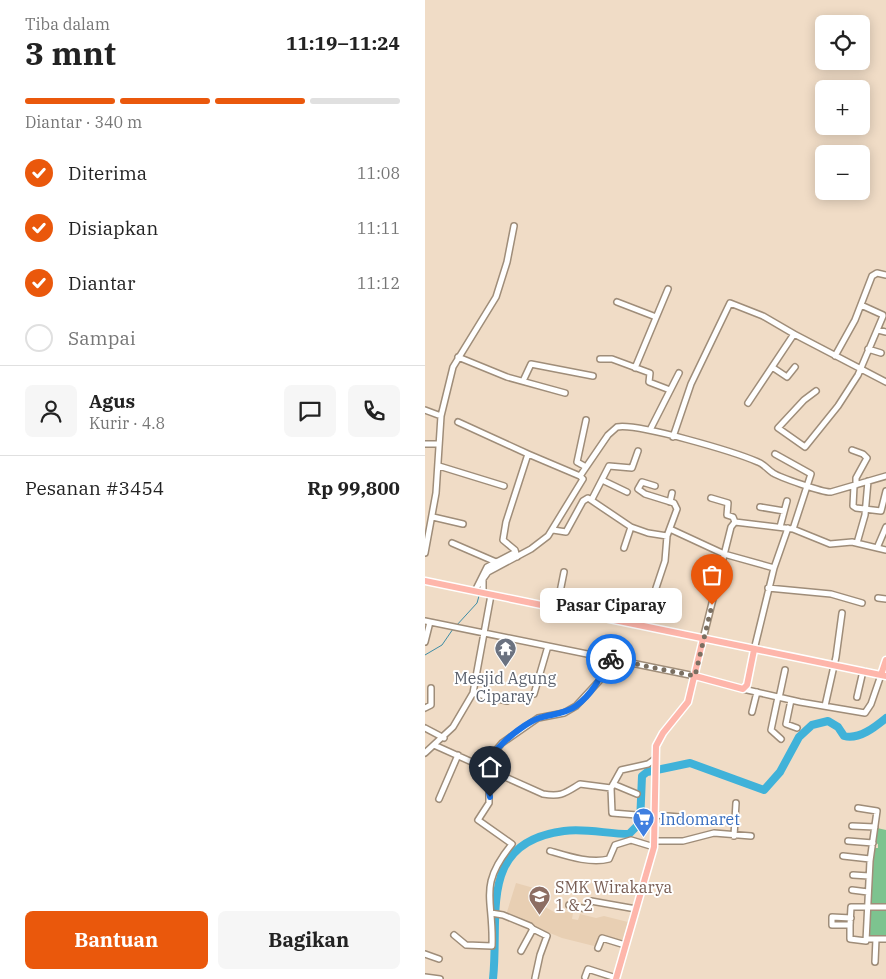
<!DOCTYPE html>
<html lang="id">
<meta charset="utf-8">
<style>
:root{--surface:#fff;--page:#f6f6f6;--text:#222;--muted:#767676;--line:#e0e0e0;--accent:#ea580c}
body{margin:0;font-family:"IBM Plex Serif",serif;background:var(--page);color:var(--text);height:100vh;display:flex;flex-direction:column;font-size:19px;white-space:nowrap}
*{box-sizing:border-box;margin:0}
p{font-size:16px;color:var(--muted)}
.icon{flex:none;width:28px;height:28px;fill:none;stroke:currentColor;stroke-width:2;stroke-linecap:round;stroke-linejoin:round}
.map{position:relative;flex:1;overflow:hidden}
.details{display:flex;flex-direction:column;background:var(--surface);width:425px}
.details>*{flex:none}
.controls{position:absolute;left:390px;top:15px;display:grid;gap:10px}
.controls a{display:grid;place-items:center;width:55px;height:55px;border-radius:8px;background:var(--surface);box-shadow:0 2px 12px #0003;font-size:25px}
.pin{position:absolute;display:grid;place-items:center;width:42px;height:42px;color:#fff;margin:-51px -21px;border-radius:50% 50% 50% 0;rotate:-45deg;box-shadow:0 0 5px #0007}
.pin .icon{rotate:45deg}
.courier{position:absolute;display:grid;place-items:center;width:50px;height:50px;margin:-25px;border:4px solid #1a73e8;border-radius:50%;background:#fff;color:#222;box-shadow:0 1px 6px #0007}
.bubble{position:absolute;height:35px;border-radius:8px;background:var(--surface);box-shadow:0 2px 12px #0003;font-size:16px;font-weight:700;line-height:35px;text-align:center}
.summary em{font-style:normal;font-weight:700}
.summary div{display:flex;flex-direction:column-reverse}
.summary{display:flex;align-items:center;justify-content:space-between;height:85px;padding:0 25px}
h1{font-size:32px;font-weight:700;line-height:38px}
.bar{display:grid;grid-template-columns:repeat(4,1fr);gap:8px 5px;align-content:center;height:60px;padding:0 25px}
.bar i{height:6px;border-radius:4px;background:var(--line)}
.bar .current{background:var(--accent)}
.bar p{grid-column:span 4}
.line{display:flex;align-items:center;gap:12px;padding:0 25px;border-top:1px solid var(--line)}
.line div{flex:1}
.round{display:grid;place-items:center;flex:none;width:52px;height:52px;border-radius:8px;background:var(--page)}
ol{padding:0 25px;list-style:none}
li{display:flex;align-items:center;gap:15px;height:55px}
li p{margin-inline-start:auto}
li .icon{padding:5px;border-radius:50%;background:var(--accent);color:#fff;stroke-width:4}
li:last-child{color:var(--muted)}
li i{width:28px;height:28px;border:2px solid var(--line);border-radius:50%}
.action{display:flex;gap:10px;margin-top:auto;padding:10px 25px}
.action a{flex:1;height:58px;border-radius:8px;background:var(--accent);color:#fff;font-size:20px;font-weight:700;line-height:58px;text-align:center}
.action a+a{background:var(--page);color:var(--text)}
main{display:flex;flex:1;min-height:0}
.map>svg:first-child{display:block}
.built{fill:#e8cfb3}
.green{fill:#7dc38f}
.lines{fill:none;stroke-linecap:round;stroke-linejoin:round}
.stream{stroke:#3e8ca5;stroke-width:1}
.river{stroke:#40b2d9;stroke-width:8}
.minor-casing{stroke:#9f8d79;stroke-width:8}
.major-casing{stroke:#fff;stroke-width:9}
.minor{stroke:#fff;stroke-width:5}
.major{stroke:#feb6ab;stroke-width:6}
.done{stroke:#7a6f61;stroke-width:5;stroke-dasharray:0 9}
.route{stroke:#1a73e8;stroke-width:6}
.labels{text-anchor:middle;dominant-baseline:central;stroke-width:4;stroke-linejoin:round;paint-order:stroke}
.worship-label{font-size:16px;fill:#5b616d;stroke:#fff}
.shop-label{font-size:16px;fill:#366cbe;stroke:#fff;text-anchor:start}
.education-label{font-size:16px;fill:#785e54;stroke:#fff;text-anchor:start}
</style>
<main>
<section class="details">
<div class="summary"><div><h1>3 mnt</h1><p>Tiba dalam</p></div><em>11:19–11:24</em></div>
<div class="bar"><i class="current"></i><i class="current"></i><i class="current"></i><i></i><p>Diantar · 340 m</p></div>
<ol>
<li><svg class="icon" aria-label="check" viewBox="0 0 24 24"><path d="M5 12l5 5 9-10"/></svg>Diterima<p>11:08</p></li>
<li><svg class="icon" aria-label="check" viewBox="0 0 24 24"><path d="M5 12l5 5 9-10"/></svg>Disiapkan<p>11:11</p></li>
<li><svg class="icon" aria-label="check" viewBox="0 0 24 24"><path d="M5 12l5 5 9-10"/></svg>Diantar<p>11:12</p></li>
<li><i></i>Sampai</li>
</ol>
<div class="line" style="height:90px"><a class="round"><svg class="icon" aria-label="person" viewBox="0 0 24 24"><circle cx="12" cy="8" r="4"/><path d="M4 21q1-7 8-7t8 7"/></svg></a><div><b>Agus</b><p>Kurir · 4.8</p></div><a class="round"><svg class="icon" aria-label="chat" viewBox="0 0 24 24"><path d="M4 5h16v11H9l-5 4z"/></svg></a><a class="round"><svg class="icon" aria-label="phone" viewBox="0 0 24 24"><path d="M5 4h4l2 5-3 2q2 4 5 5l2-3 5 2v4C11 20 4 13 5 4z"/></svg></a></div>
<div class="line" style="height:65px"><div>Pesanan #3454</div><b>Rp 99,800</b></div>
<div class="action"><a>Bantuan</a><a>Bagikan</a></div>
</section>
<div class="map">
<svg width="461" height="979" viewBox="0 0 461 979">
<rect width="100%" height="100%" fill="#f0dcc6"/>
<path class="built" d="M91,883L123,892L120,907L131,913L132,910L148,913L147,919L153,920L155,914L171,918L179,916L203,922L197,943L177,937L173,947L137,938L81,915Z"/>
<path class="green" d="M452,828L461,830V905L445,906L449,848H453V844L450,843Z
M461,908V938L443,937L444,909Z"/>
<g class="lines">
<path class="stream" d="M169,460L187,435
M31,626L52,603L54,596
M0,655L17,645L28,629"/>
<path class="river" d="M68,979C75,915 52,842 139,831C160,828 183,834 204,834L215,823L217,776L222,772L265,763L339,790L355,772L374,737L387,725L403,721L413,727L419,736C434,740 450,727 461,718"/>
<defs>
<path id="minor" d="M192,302L231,317
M453,330L461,332
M443,349L456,353
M410,356L430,320L447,276L452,273L461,275
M33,357L82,377L140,393
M175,359H187L225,373L224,382L245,390
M347,367L362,377L370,367
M210,368L243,289
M98,381L106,364L168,376
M391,391L379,400L353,428L380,447L413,406L433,375L458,316V315L436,305
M323,403L369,334L461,382
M0,410L16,416
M161,420L152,462L161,467
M33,422L103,454L81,522L78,540L90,550L92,557
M225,430L254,373
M248,437L266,384L305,303L338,316L369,334
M0,444H14
M427,450L438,454L442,458L431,478V485
M103,454L155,476
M350,454L386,474L368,529
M14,466L79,486
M177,480L202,492
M230,486L217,482L213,489L220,494L249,503L252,509L242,536L240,561L231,588
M429,486L428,506L431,508L456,511L461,491
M286,498L303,503L302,515L308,517L310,522
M167,499L184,466L207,468L213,451
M245,502L247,493
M335,507L359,511
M8,517L38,524
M355,527L362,501
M245,529L299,554L349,568
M128,530L141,532L158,501L163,498L206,527L223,533L242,536
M27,543L71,562
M432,543L440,515L443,481
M199,548L206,527
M452,548L461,527
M0,553L11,493L16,416L28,367L71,297L82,262L89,226
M343,588L406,594L437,603
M50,591L62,567L89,553
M58,593V579L63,572L106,549L123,536L158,479L155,476L183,435L192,427C213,423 310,452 333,462C339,464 343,470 348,473C354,477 399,493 406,492L461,476
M453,598L461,599
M132,607L139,572
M0,621L270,676
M278,639L306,527L310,522L368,529L405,544L427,542L461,550
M0,642L5,622
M329,650L349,568L363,528
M318,689L375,702L440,713L446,704L456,675
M48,693L82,701
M109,694L123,646
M353,697L346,730L356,739
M432,697L438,671
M354,698L360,670
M366,700L361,724L372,728
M400,706L411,657L417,613
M0,708L6,705V688
M327,712L332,692
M0,728L19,738
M9,745L118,794C137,797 140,793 155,784L186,788L196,770L223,764L230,759
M0,753L28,727L48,693L66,595
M188,784L212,794
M186,788L187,813L212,815
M14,799L33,755
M230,815L255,817
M427,826L450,827
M309,836L311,803
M230,841H258L289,833L326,836
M423,841L448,843
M125,851C142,856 166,864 184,859L190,845L206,840L229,847
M418,856L445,859
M428,875L444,876
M427,890L443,892
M144,905L161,909L166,901L211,909
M66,913L78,915L105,926L108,929L96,951
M426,918L407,917V925H425L426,907H461
M425,925V939L441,941L445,861L452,811L433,808
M108,929L122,936L115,955L110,978
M29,935L41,945L67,946C69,898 52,887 87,844L53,820L64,803V791L59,778L60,768L66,756L77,743L113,718L139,713L151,706L175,680L183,658
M441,939H461
M173,948L177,938L200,945
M0,954L14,959
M450,962L451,939
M0,977L15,979
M160,977L163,969L191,978"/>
<path id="major" d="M0,581L461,676
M456,675L461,660
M270,676L318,689L322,685L329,650
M191,979L229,847L231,746L238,733L263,702L278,639"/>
</defs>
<use href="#minor" class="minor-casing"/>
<use href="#major" class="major-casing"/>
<use href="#minor" class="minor"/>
<use href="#major" class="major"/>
</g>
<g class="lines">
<path class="done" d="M186,659L270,676L287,605"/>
<path class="route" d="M65,797C64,791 60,785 59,778C56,756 96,725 114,718C127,714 140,714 151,706C167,694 177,677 183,658L186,659"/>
</g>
<defs>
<symbol id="temple-pin" viewBox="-11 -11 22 30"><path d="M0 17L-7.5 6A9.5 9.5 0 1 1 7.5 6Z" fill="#6b7280" stroke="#fff"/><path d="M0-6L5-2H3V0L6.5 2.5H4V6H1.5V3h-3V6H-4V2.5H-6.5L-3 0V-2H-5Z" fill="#fff"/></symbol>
<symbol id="supermarket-pin" viewBox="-11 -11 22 30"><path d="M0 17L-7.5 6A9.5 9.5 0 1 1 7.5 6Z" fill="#3f7fe0" stroke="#fff"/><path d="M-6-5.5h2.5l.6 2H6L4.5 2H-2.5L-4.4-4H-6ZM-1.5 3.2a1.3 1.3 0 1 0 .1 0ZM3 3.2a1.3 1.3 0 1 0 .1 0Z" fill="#fff"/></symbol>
<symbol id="school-pin" viewBox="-11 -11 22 30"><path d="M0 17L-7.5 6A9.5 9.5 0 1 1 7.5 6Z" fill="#8d6e63" stroke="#fff"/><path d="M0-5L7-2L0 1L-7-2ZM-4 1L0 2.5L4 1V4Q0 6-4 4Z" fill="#fff"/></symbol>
</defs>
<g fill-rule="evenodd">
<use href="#temple-pin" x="68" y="636" width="25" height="34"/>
<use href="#supermarket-pin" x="206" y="806" width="25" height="34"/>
<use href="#school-pin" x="102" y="884" width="25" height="34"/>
</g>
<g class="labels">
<g class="worship-label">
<text x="80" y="678">Mesjid Agung<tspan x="80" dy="18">Ciparay</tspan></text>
</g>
<g class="shop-label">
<text x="235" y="819">Indomaret</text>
</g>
<g class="education-label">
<text x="130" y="887">SMK Wirakarya<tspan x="130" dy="18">1 &amp; 2</tspan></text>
</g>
</g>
</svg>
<div class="controls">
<a><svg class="icon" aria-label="locate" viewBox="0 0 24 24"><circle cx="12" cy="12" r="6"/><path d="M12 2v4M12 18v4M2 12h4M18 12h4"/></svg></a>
<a>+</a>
<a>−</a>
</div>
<div class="pin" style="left:287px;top:605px;background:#ea580c"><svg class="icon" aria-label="bag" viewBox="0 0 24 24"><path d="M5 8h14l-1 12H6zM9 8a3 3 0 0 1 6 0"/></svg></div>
<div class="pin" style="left:65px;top:797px;background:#1f2937"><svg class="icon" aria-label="home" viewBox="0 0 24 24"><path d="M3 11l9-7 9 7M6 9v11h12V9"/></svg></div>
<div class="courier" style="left:186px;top:659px"><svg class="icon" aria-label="bike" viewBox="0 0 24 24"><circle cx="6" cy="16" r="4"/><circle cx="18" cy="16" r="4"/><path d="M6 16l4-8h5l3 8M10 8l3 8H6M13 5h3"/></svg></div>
<div class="bubble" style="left:115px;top:588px;width:142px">Pasar Ciparay</div>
</div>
</main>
